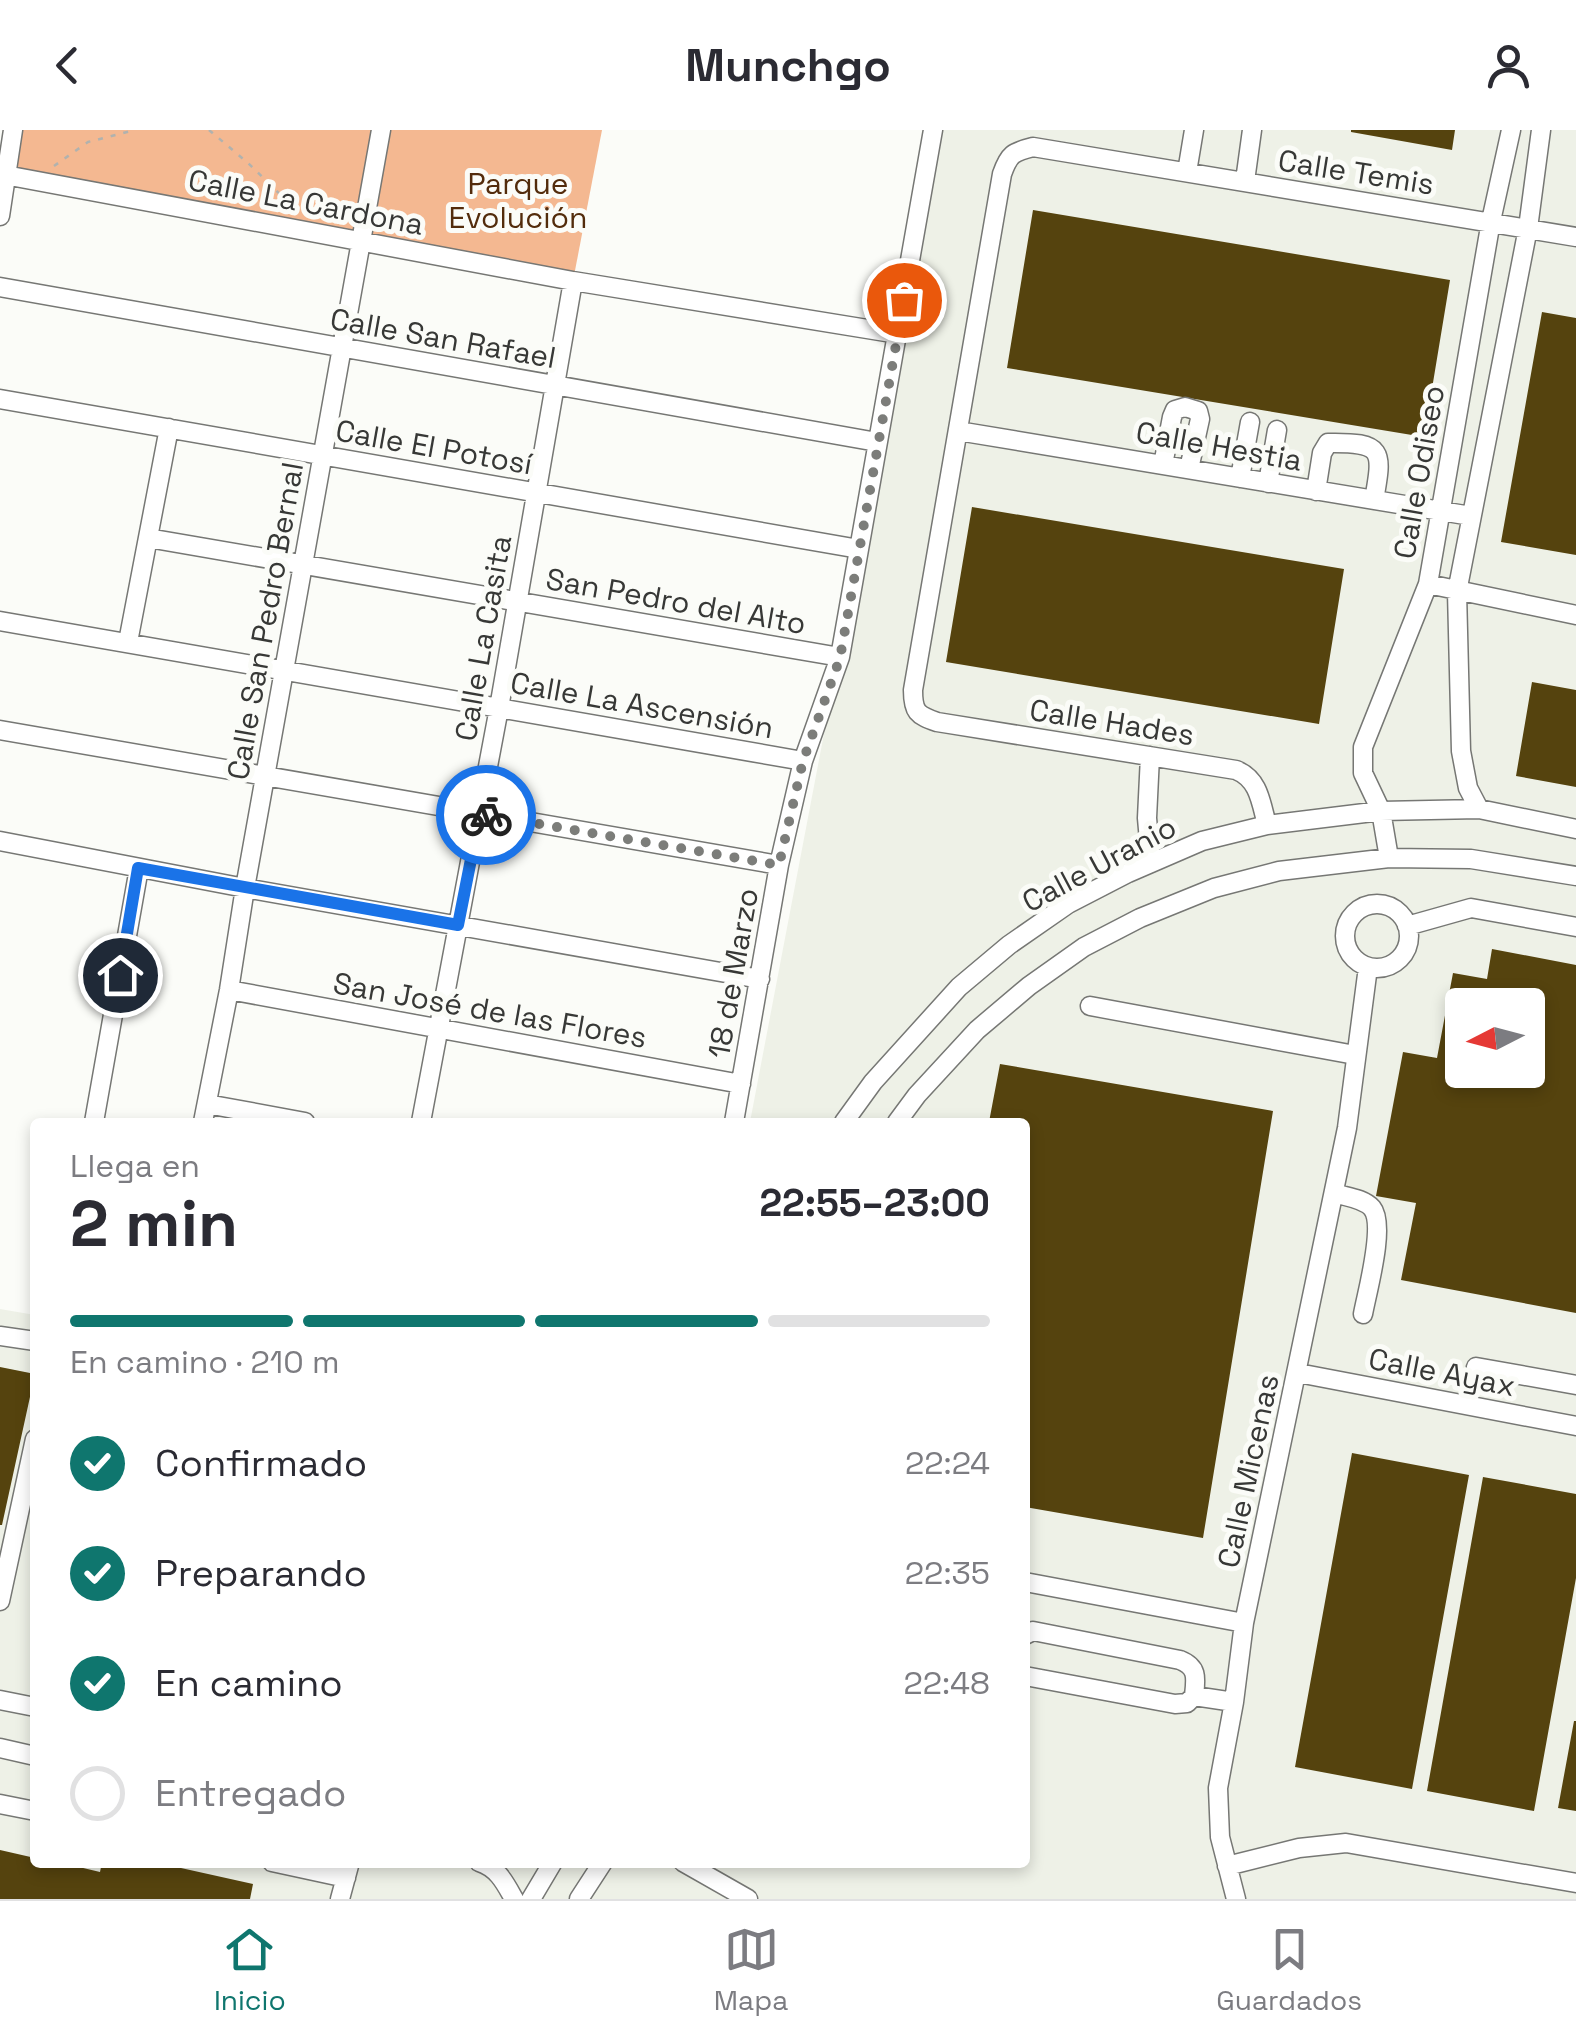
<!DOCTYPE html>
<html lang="es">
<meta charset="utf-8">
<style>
:root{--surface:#fff;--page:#f7f7f7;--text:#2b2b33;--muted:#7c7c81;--line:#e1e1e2;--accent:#0f766e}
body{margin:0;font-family:"Space Grotesk",sans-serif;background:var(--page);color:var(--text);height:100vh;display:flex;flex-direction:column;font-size:38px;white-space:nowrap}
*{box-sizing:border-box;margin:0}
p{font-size:32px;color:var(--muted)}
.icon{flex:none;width:55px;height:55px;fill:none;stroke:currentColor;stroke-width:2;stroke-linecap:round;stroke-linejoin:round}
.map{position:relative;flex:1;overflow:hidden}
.sheet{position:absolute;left:30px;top:988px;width:1000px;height:750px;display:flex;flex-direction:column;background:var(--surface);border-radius:10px;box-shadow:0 5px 15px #0003}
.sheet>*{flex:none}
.needle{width:65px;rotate:264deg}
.buttons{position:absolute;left:1445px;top:858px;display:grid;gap:20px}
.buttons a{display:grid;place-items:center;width:100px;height:100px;border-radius:10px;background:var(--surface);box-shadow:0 5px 15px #0003;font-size:50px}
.pin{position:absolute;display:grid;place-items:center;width:85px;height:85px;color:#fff;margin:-42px;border:5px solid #fff;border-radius:50%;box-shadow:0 2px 10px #0007}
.courier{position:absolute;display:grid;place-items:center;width:100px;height:100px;margin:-50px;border:8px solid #1a73e8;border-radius:50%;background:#fff;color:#222;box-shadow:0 2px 12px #0007}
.summary em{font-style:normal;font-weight:600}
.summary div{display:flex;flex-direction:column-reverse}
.summary{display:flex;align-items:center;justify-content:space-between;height:170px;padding:0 40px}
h1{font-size:65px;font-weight:600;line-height:75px}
.bar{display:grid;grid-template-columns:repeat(4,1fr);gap:15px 10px;align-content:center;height:120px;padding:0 40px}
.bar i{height:12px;border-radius:8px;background:var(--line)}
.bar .on{background:var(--accent)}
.bar p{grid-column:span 4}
ol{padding:0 40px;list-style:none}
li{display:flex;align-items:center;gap:30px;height:110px}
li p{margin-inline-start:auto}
li .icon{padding:10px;border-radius:50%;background:var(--accent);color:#fff;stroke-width:4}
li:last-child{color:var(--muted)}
li i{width:55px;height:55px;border:5px solid var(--line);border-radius:50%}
header{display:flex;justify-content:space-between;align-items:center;height:130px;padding:0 40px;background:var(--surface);font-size:45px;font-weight:600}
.menu{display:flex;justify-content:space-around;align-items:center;height:140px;border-top:2px solid var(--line);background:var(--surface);font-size:28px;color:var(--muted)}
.menu a{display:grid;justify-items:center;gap:5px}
.menu .on{color:var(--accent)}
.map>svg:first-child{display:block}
.built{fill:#eef1e7;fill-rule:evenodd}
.green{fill:#f4b891}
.building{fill:#55430e;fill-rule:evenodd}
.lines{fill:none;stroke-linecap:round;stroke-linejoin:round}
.minor-casing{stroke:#767774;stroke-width:21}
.path{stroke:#b1b2ae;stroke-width:2.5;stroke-dasharray:5 8;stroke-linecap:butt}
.minor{stroke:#fff;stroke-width:18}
.done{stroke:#7c7d7a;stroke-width:10;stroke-dasharray:0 18}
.route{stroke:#1a73e8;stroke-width:12}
.labels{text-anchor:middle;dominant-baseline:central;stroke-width:10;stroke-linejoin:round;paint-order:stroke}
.street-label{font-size:30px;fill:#373836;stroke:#fbfcf8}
.park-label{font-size:30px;fill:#532c0c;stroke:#fbfcf8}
</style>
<header><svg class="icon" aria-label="back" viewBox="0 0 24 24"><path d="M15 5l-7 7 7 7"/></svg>Munchgo<svg class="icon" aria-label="person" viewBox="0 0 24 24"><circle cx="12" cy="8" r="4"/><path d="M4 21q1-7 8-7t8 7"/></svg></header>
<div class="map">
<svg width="1576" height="1769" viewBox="0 0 1576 1769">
<rect width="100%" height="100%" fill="#fbfcf8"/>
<path class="built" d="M939,0H1576V1769H0V1179L35,1185V1732H1025V992H750ZM1462,875H1528V940H1462Z"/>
<path class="green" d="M13,0H602L573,151L6,45Z"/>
<path class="building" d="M1351,0H1455L1452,20L1351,2Z
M1033,80L1450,150L1424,307L1007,238Z
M1542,182L1576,188V425L1501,412Z
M972,377L1344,439L1319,594L946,532Z
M1532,552L1576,560V657L1516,646Z
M1492,819L1576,835V1183L1401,1150L1416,1073L1376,1066L1403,922L1437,928L1453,843L1487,849ZM1462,875H1528V940H1462Z
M1000,934L1273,981L1203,1408L1025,1377V992H989Z
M0,1237L35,1244L2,1395H0Z
M1352,1323L1469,1345L1412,1659L1295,1637Z
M1483,1347L1576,1364V1448L1534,1681L1427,1661Z
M1574,1591H1576V1681L1558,1678Z
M0,1720L35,1728V1732H58L100,1742L102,1732H154L253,1754L250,1769H0Z"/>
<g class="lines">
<defs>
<path id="minor" d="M1187,42L1194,0
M0,44L573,151L898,204
M1245,51L1252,0
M0,86L13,0
M0,157L877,312
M0,269L859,419
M958,301L1471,386
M1163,335L1172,287L1175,280L1185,277L1198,281L1200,289L1189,339
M1240,348L1250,292
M1268,353L1277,300
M1316,361L1322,323L1328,313C1384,312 1383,320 1374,370
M148,408L840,527
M1428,454L1576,485
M0,491L803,631
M128,512L169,298
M0,600L779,735
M1150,626L1147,688L1151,733
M1479,679L1468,658L1461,621L1457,462L1528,98L1541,0
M1267,695C1261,673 1259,649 1236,640L937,592C917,585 913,582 913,560L1002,44C1009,24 1013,22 1033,17L1576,107
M0,711L245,758L760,849
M1389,728L1381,681L1363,643V617L1428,454L1491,91L1511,0
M1345 806a32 32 0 1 1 64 0a32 32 0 1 1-64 0Z
M1407,796L1471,778L1576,797
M229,860L741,954
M1090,876L1355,925
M207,974L305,992
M94,992L139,738
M203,992L229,860L245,758L381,0
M421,992L499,578L573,151
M734,992L779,735L803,631L840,527L933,0
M844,992L873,952L959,857L1009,815L1068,774L1128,743L1202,711L1267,695L1381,681L1479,679L1576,699
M897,992L917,965L977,900L1029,856L1084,817L1140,788L1214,758L1279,741L1389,728L1471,729L1576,746
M1334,1063C1346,1067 1363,1068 1372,1078C1386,1095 1367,1162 1363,1184
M0,1206L35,1211
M1476,1237L1576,1255
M1298,1243L1576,1296
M1025,1452L1244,1493
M0,1471L35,1309
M1025,1505L1033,1501L1180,1530C1198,1537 1196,1548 1194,1566
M1025,1546L1175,1574L1187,1573L1194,1566L1234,1572
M0,1570L35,1577
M0,1618L35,1626
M0,1674L35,1681
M272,1732L346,1748
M479,1732C498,1738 505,1753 514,1769
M683,1732L748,1769
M1227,1736L1299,1718L1346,1713L1576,1753
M340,1769L350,1732
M531,1769L553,1732
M579,1769L603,1732
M1236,1769L1220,1707L1218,1658L1234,1572L1244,1493L1347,998L1368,837"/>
</defs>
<use href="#minor" class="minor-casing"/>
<path class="path" d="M209,0L248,33L291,75L292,81
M54,36L88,12L135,0"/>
<use href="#minor" class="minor"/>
</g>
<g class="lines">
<path class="done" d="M486,685L779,735L803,631L840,528L904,170"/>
<path class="route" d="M120,845L138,738L458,795L480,684L486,685"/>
</g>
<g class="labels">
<g class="street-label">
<text transform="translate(1356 42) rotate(9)">Calle Temis</text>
<text transform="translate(306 72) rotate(11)">Calle La Cardona</text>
<text transform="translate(443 208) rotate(10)">Calle San Rafael</text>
<text transform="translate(1219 316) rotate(10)">Calle Hestia</text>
<text transform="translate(434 317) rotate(10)">Calle El Potosí</text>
<text transform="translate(1419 342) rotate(-80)">Calle Odiseo</text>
<text transform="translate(676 471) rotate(10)">San Pedro del Alto</text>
<text transform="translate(265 491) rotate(-80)">Calle San Pedro Bernal</text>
<text transform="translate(483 508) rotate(-80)">Calle La Casita</text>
<text transform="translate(642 575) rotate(10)">Calle La Ascensión</text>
<text transform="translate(1112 592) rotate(9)">Calle Hades</text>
<text transform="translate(1099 734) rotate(-28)">Calle Uranio</text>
<text transform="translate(733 843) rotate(-80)">18 de Marzo</text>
<text transform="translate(490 880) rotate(10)">San José de las Flores</text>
<text transform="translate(1442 1242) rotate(11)">Calle Ayax</text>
<text transform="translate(1248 1341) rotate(-78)">Calle Micenas</text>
</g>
<g class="park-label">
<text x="518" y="53">Parque<tspan x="518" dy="34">Evolución</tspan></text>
</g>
</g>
</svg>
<div class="buttons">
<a><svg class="needle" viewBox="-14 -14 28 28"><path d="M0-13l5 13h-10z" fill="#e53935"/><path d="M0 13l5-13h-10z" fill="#7c7c81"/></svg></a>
</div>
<div class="pin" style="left:904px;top:170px;background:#ea580c"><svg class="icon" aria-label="bag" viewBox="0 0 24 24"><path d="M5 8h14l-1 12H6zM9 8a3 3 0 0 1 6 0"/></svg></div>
<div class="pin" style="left:120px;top:845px;background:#1f2937"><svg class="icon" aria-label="home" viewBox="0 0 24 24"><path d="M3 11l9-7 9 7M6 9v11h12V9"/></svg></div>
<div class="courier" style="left:486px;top:685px"><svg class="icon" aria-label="bike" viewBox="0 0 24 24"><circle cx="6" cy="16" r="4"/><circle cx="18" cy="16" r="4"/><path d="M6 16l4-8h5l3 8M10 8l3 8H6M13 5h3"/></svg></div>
<section class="sheet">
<div class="summary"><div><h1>2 min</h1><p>Llega en</p></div><em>22:55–23:00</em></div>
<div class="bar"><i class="on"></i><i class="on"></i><i class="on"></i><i></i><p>En camino · 210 m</p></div>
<ol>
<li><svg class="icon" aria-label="check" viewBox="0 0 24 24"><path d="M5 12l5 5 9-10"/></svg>Confirmado<p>22:24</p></li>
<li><svg class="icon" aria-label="check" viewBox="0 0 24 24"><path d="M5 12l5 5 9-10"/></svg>Preparando<p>22:35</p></li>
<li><svg class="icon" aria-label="check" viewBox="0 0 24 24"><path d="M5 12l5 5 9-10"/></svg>En camino<p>22:48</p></li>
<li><i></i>Entregado</li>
</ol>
</section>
</div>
<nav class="menu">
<a class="on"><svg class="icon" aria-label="home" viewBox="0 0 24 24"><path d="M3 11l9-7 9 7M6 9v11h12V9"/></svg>Inicio</a>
<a><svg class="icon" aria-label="map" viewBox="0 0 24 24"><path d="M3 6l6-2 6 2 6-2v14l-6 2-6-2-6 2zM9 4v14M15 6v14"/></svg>Mapa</a>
<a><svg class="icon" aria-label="saved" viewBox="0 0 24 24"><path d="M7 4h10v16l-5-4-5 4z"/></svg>Guardados</a>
</nav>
